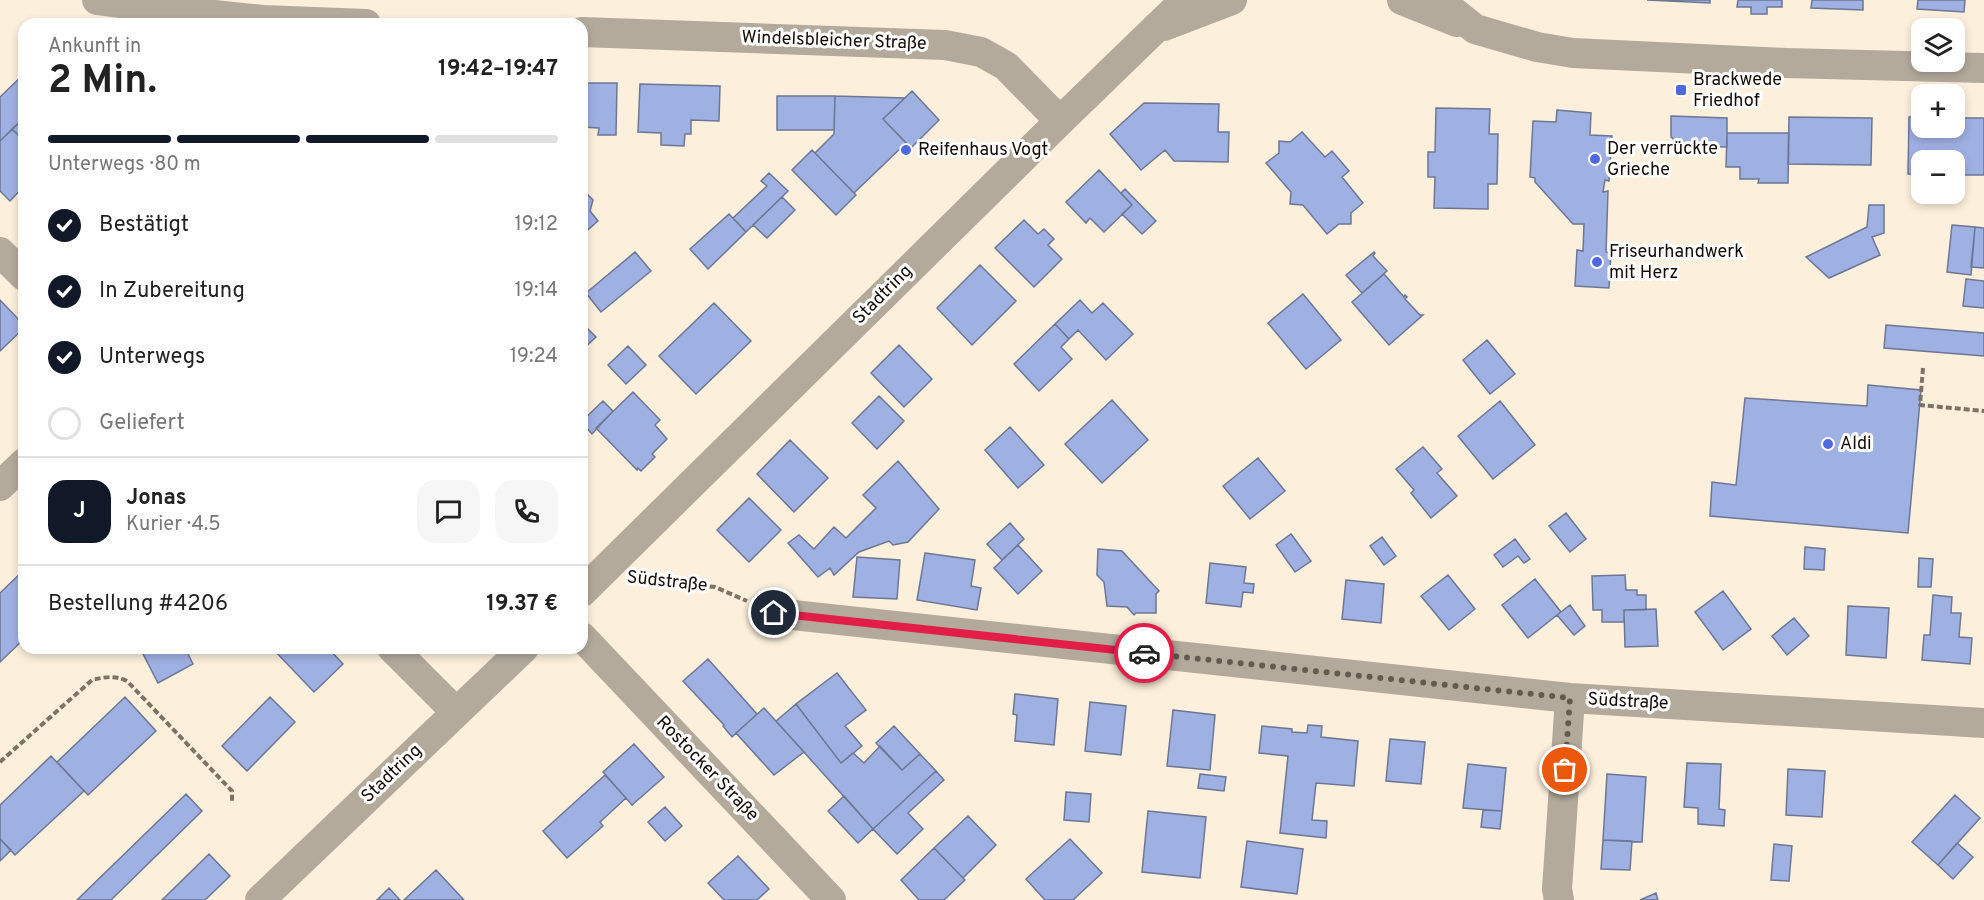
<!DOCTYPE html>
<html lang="de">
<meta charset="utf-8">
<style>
:root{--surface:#fff;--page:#f6f6f6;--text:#222;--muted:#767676;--line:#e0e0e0;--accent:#111827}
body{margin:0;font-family:Overpass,sans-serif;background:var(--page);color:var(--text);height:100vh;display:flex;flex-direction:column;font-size:22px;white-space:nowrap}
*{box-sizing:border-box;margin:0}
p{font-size:20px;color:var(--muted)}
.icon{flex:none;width:33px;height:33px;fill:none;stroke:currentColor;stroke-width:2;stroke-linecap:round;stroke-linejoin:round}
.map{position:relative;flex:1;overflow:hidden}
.panel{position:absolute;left:18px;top:18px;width:570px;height:636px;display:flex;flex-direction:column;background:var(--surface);border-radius:18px;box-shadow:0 3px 9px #0003}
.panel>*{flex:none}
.controls{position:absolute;left:1911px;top:18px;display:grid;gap:12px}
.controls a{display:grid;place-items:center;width:54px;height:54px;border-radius:12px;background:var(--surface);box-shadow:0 3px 9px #0003;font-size:30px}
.pin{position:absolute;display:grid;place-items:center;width:51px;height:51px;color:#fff;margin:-26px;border:3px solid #fff;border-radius:50%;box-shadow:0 2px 6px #0007}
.courier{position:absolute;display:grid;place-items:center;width:60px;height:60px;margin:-30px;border:4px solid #e11d48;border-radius:50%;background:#fff;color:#222;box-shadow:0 2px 8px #0007}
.head em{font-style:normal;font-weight:700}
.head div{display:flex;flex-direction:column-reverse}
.head{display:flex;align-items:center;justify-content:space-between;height:102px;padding:0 30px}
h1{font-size:39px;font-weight:700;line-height:45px}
.bar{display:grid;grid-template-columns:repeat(4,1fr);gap:9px 6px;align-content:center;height:72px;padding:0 30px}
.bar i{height:8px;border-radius:4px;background:var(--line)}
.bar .current{background:var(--accent)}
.bar p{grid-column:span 4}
.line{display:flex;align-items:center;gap:15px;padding:0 30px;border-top:2px solid var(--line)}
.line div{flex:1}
.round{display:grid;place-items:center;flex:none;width:63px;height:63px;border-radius:18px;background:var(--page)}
ol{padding:0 30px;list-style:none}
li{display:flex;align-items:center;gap:18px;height:66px}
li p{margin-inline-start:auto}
li .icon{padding:6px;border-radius:50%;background:var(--accent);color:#fff;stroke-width:4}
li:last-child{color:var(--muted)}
li i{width:33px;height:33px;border:3px solid var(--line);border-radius:50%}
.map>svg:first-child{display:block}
.building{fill:#9fb0e3;stroke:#6d7795;stroke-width:1.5}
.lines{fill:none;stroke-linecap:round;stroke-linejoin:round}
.path{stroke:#7c7366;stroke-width:4;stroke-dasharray:6 3;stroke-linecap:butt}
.minor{stroke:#b3aa9c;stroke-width:30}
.done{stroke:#645b4f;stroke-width:6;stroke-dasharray:0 10.8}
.route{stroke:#e11d48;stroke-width:8}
.poi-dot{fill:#5068dd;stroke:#fff;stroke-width:2}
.labels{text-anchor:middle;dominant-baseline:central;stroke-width:6;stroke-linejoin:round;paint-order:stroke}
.street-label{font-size:18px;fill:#120b03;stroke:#fff}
.poi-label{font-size:18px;fill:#120b03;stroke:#fff;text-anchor:start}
</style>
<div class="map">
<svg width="1984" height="900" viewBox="0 0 1984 900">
<rect width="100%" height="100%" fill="#fcefdc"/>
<path class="building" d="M1647,0H1710V3Z
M1738,0H1782V7H1767V14H1751V7H1737Z
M1812,0H1863V10L1811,8Z
M1918,0H1965L1964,12L1917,9Z
M24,74V118L0,141V97Z
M582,83H617L616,135H598L599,128L582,127Z
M640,84L720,86L719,121L691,120V134H685L684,146L661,145V133L638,132Z
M912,91L939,120L911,148L883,119Z
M777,96H835L834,130H777Z
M835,96L905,98L883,119L906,143L854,193L815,153L834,134Z
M1144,103L1219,104L1218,132H1229L1228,162L1174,161L1165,150L1141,170L1110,134Z
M1436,108L1490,109L1489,134H1498L1497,184H1488V209L1434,208L1435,177H1428V152H1435Z
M1557,110L1591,113L1590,135L1612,136L1609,181L1605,180L1603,192L1608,191L1606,252L1611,253L1609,288L1575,286L1577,250L1583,251L1584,224H1573L1535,182V178L1530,177L1533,121L1556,122Z
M1671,116L1727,118V147L1681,146L1671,137Z
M1789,117L1872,118L1871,165L1788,164Z
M1909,117H1922V128H1954V118H1984V175H1954V160H1922V174H1908Z
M24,118V141L12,129Z
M12,129L24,141V186L10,201L0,191V141Z
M1302,132L1325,157L1332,151L1349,171L1342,177L1363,203L1351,213V224H1339L1327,234L1303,205L1290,204L1291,192L1266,163L1279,153V141L1290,142Z
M1727,133H1789L1788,183H1758L1759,179H1740V167H1726Z
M812,150L856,195L836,215L792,170Z
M1099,170L1132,205L1104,232L1090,218L1086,223L1066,202Z
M769,173L788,191L746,232L733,218L767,186L761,181Z
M1125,189L1156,221L1142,234L1122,214L1132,205L1121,193Z
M582,193H586L593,200L590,211L598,221L582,235Z
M782,197L795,210L767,238L753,225Z
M1869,205H1884V233L1872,237L1880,255L1829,278L1806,257L1867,227Z
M729,214L746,232L708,269L690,249Z
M1024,220L1038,234L1044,229L1054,239L1048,245L1062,259L1034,287L995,248Z
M1952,225L1975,227L1971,275L1947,272Z
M1975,227L1984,228V268L1971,267Z
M635,252L651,271L601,312L586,293Z
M1374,252L1375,253L1373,256L1387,271L1362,293L1346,275Z
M980,265L1016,301L972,345L937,308Z
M1384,274L1404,297L1405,295L1407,297L1405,299L1420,315H1423L1389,345L1352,302Z
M1966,279L1984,281V308L1963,306Z
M1303,294L1341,340L1306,369L1268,323Z
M0,300L24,325V328L0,351Z
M1080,300L1092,313L1103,303L1133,334L1106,360L1078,330L1069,339L1055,324Z
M714,303L751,341L696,394L659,356Z
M582,323L596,337L582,350Z
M1055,324L1069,339L1061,347L1072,359L1039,391L1014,364Z
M1886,325L1984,333V356L1884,348Z
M1487,340L1515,374L1490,394L1463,360Z
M899,345L932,379L904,407L871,373Z
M628,346L646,365L626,384L608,365Z
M1868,385L1921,390L1908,533L1710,516L1712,482L1736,485L1745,398L1867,406Z
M633,392L660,420L655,425L667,439L652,454L655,457L641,471L638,468L637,470L596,428Z
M879,396L904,421L877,449L852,423Z
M1112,400L1148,440L1102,483L1065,444Z
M603,401L613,411L592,434L582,423V421Z
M1500,401L1535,445L1493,479L1458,436Z
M1010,427L1044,465L1018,488L985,450Z
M790,440L828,478L794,512L757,474Z
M1423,447L1442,469L1437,473L1457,496L1431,518L1411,493L1414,490L1396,469Z
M1258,458L1285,491L1250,519L1223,486Z
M898,461L939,509L908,542L893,545L889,541L859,552L834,575L830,568L818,577L788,543L799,535L814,549L834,527L846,538L876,508L863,495Z
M749,498L781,530L749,562L717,530Z
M1566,513L1586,539L1570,552L1549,526Z
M1010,523L1024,539L1002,560L987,544Z
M1291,534L1311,561L1295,572L1276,545Z
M1382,537L1396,556L1384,565L1370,546Z
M1515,539L1530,559L1524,563L1518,556L1503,567L1494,555Z
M1018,545L1042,571L1018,594L994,568Z
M1805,547L1825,549L1824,570L1804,569Z
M1098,549L1122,551L1159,591L1156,594V613H1136L1134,615L1127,607L1107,606L1104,582L1097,575Z
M925,553L975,560L971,586L981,588L977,610L917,600Z
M857,557L900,560L897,599L853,597Z
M1919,558L1933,559L1931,587H1918Z
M1210,563L1246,567L1244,583L1254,584L1253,593L1243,592L1241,607L1206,603Z
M24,570V639L0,662V593Z
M1448,575L1475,609L1449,630L1421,596Z
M1625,575L1626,590H1637V595H1646V610H1624V622H1602V610H1593L1592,576Z
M1535,579L1561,612L1528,638L1502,605Z
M1346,580L1384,584L1381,623L1342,619Z
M1723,591L1751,629L1723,650L1695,612Z
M1933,595L1952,597L1951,613H1961L1959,637L1972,638L1970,664L1922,660L1924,635H1930Z
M1570,605L1585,626L1574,635L1557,615Z
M1848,606L1889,608L1886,658L1846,655Z
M1656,609L1658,646L1625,647L1624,610Z
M1794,618L1809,636L1787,655L1772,636Z
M140,648H185L193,664L158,683Z
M272,648H328L343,664L314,692Z
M708,659L757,714L732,737L723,726L724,725L683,681Z
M837,673L866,710L845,726L862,746L841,763L796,704Z
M1015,694L1058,699L1054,745L1015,741L1017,715L1013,714Z
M125,697L156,731L88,795L57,762Z
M270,697L295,722L247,771L222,746Z
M1090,702L1126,706L1121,755L1085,751Z
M796,704L841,763L853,753L864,763L880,746L902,770L920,754L936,771L873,829L776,721Z
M764,708L804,752L774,775L736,733Z
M1173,710L1215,715L1210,770L1167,766Z
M1308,725L1322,726L1321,737L1358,741L1354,786L1316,783L1312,820L1327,821L1326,838L1280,833L1288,756L1259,753L1262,726L1292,729V732L1307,733Z
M894,726L920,754L902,770L876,743Z
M1390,739L1425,742L1421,784L1386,781Z
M634,744L664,777L632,805L603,772Z
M51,756L84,791L15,855L0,839V805Z
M1687,763L1721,764L1719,809L1725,810L1724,826L1698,824V808L1684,807Z
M1468,764L1506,768L1502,811L1463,808Z
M1788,769L1825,771L1822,817L1786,815Z
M936,771L944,780L908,813L923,829L897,854L873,829Z
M1200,774L1226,777L1224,791L1198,788Z
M1607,774L1646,777L1642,842L1603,840Z
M605,775L626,798L600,822L603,826L567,858L543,831Z
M1066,792L1091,794L1089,822L1064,820Z
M186,794L202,811L111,900H77Z
M1955,795L1980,818L1938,865L1912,842Z
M844,796L873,829L858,843L828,811Z
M665,807L682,826L665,841L648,822Z
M1483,810L1502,811L1500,829L1481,827Z
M1148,811L1206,817L1200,878L1142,872Z
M968,816L996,845L963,878L934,848Z
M0,839L11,850L0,861Z
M1070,839L1102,873L1073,900H1045L1026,879Z
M1603,840L1632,841L1630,870L1601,869Z
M1247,841L1303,849L1297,894L1241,887Z
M1957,843L1973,857L1953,879L1938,865Z
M1774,844L1792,846L1789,881L1771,880Z
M934,848L965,880L944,900H919L901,880Z
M209,854L230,876L205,900H162Z
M738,856L769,889L757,900H724L708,883Z
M436,870L464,900H404Z
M389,888L400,900H377Z
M1656,893L1658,900H1640Z"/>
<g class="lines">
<path class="path" d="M1923,368L1920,405L1984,411
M638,579L715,587L747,601
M0,762L92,680C104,677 115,675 127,681L232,791V802"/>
<path class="minor" d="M97,0L185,12L263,20L366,24
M1402,0L1457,22
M1439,0L1475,29L1537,47L1573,53L1786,63L1984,68
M1164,26L1232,0
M582,32L945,45L981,52L1006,66L1060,121
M0,252L24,276
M0,486L24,463
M582,592L1060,121L1185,0
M774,613L1570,698L1984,723
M582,637L831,900
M392,648L456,712
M260,900L524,648
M1559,900L1557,889L1570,698"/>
</g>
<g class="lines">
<path class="done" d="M1144,653L1570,698L1565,770"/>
<path class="route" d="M774,613L1144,653"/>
</g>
<g class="poi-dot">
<rect x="1675" y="84" width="12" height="12" rx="3"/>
<circle cx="906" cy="150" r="6"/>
<circle cx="1595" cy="159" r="6"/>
<circle cx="1597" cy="262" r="6"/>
<circle cx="1828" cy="444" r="6"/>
</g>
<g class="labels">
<g class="street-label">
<text transform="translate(834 41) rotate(2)">Windelsbleicher Straße</text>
<text transform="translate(883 295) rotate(-45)">Stadtring</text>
<text transform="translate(667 582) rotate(6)">Südstraße</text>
<text transform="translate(1628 702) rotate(3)">Südstraße</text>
<text transform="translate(707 769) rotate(46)">Rostocker Straße</text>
<text transform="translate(392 774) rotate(-44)">Stadtring</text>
</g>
<g class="poi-label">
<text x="1693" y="80">Brackwede<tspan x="1693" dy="21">Friedhof</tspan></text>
<text x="1607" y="149">Der verrückte<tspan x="1607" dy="21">Grieche</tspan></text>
<text x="918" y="150">Reifenhaus Vogt</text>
<text x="1609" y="252">Friseurhandwerk<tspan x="1609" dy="21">mit Herz</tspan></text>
<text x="1840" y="444">Aldi</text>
</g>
</g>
</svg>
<div class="controls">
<a><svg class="icon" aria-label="layers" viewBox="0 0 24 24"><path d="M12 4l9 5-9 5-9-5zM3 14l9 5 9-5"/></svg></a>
<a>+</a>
<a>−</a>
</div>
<div class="pin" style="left:1565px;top:770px;background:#ea580c"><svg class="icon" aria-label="bag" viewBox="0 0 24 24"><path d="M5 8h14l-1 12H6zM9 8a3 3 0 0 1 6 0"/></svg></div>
<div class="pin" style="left:774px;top:613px;background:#1f2937"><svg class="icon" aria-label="home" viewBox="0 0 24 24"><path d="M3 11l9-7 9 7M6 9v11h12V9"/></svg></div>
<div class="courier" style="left:1144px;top:653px"><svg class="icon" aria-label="car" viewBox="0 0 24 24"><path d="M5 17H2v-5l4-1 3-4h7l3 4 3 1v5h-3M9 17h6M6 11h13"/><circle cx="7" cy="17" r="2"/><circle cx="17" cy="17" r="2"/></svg></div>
<section class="panel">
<div class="head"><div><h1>2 Min.</h1><p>Ankunft in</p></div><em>19:42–19:47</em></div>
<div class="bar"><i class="current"></i><i class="current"></i><i class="current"></i><i></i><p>Unterwegs · 80 m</p></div>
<ol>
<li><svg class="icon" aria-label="check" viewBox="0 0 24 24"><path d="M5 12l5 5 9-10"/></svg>Bestätigt<p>19:12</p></li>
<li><svg class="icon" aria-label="check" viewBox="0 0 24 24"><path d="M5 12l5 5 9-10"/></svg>In Zubereitung<p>19:14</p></li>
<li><svg class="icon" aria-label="check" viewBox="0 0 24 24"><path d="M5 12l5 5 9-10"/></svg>Unterwegs<p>19:24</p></li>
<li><i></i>Geliefert</li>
</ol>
<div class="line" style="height:108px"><b class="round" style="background:var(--accent);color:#fff">J</b><div><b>Jonas</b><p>Kurier · 4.5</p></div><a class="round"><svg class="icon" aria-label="chat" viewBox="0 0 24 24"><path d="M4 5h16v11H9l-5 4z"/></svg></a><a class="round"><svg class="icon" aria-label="phone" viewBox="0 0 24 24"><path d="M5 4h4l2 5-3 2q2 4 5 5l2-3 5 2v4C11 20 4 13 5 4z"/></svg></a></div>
<div class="line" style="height:78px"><div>Bestellung #4206</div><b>19.37 €</b></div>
</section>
</div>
